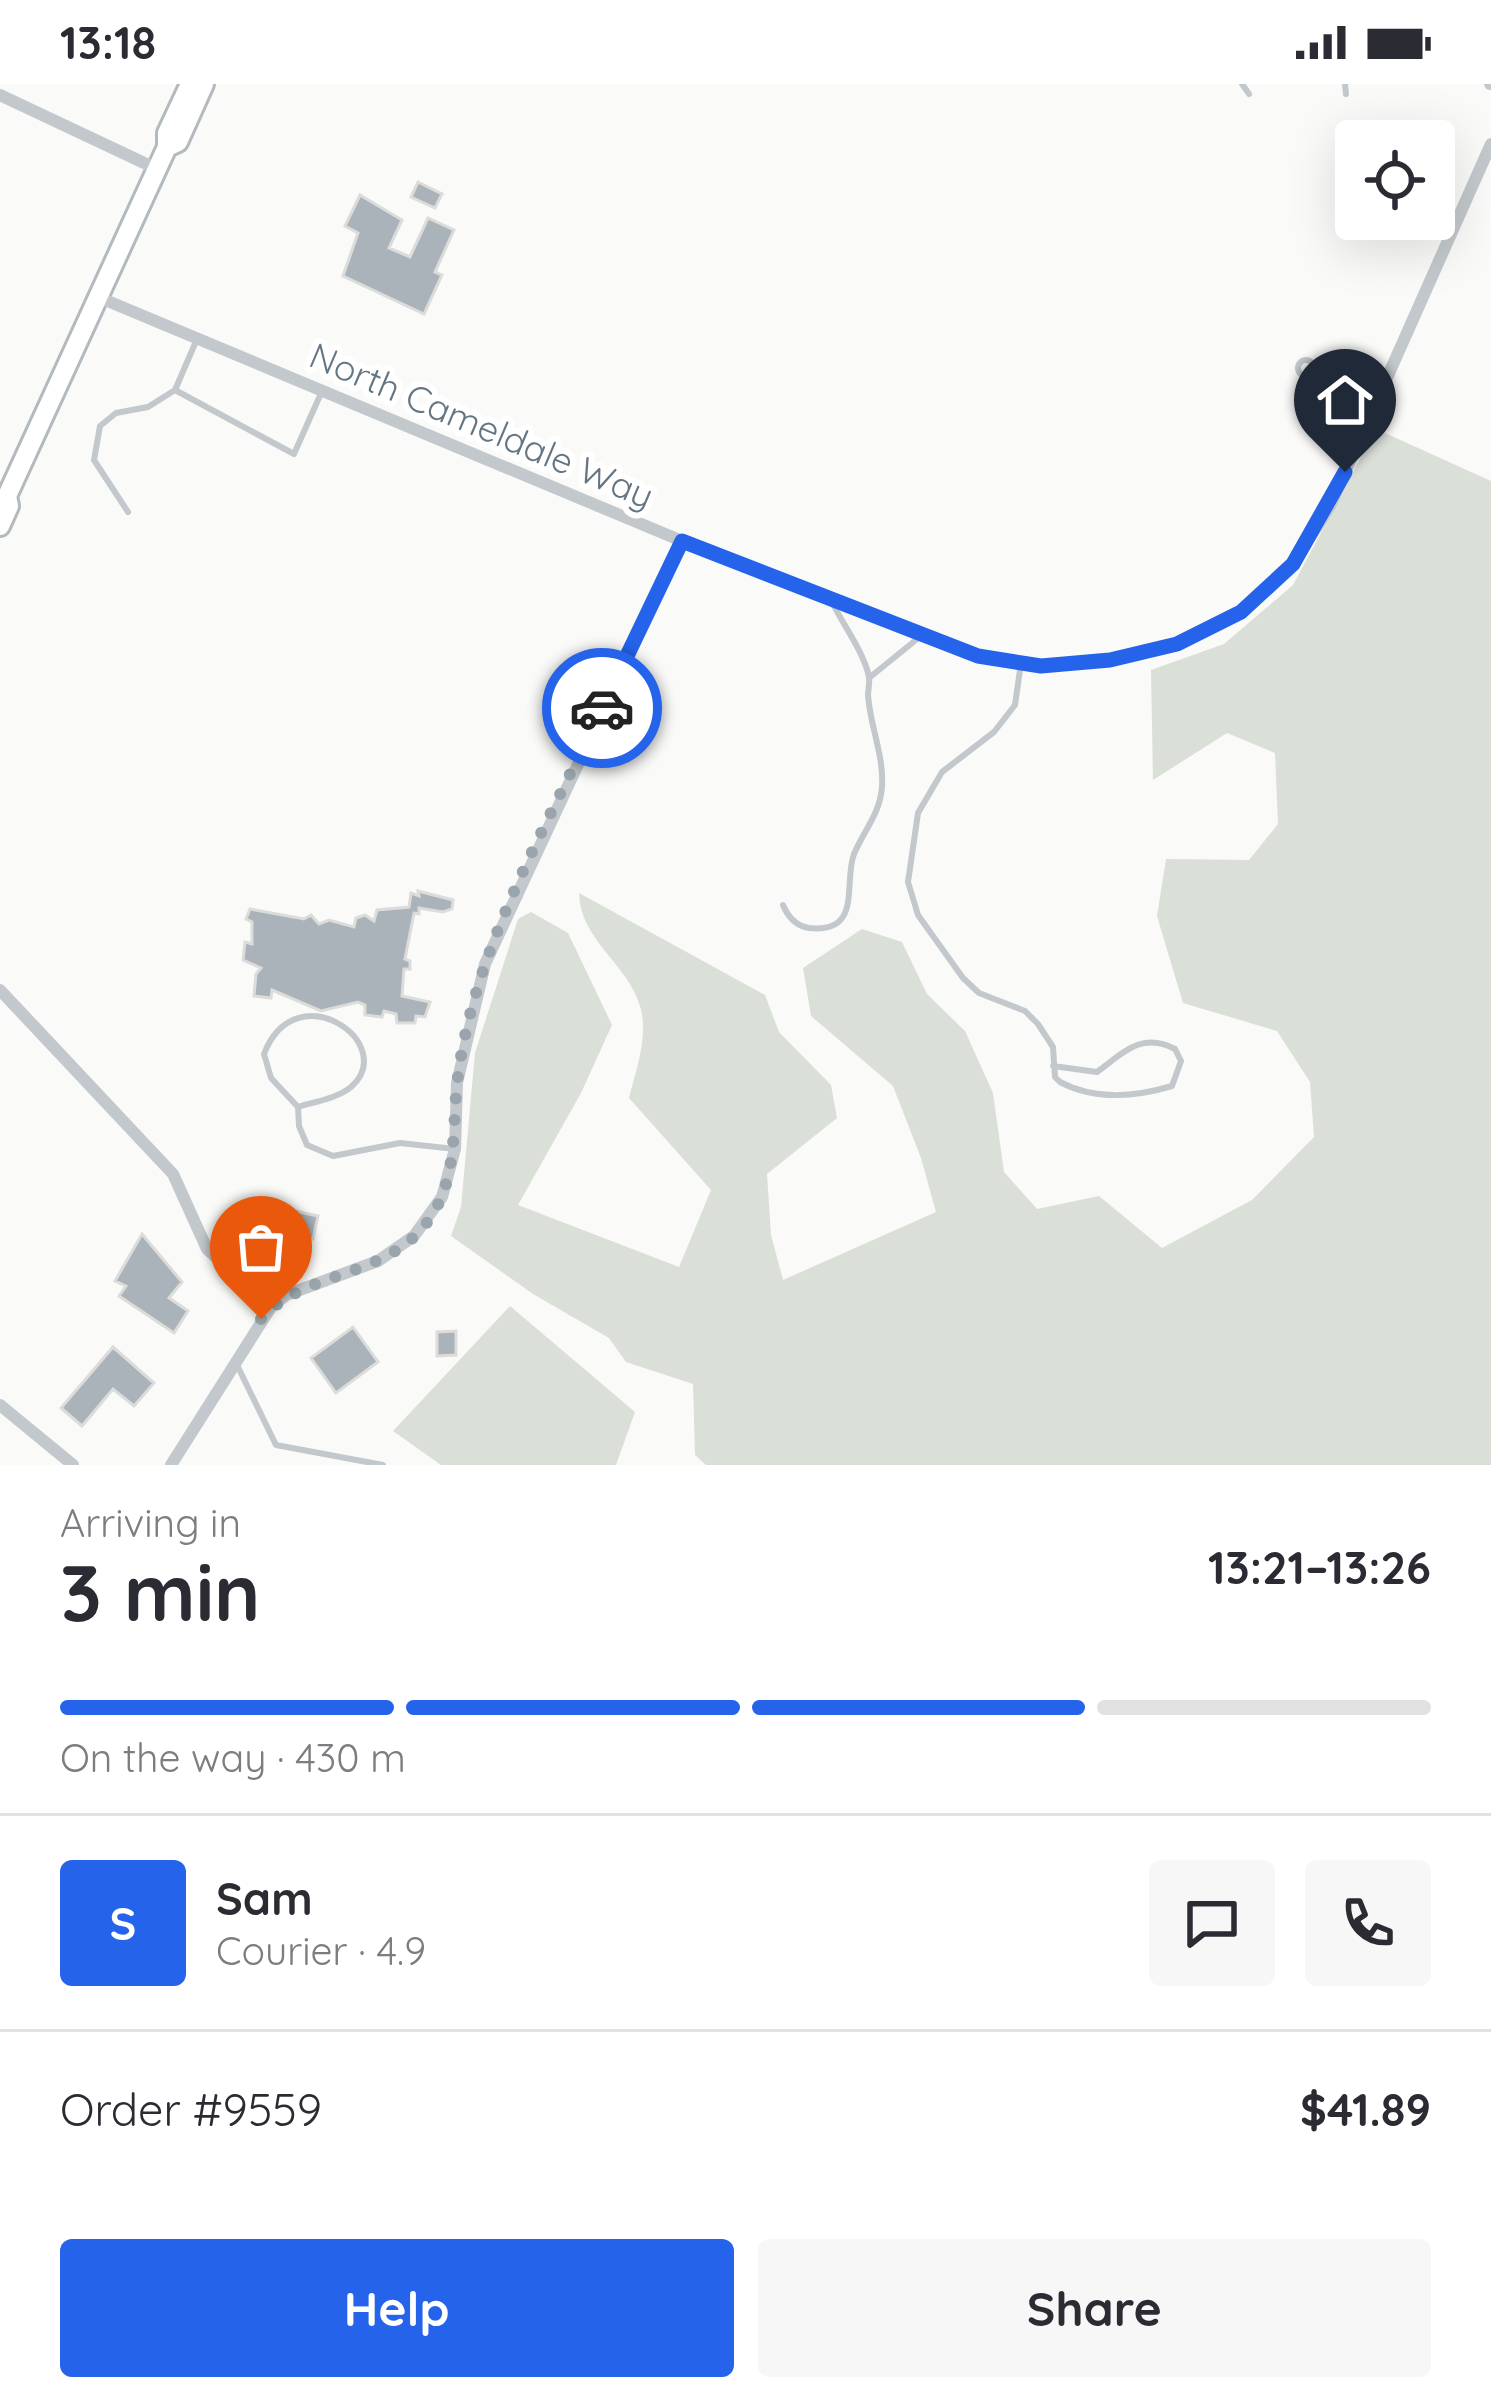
<!DOCTYPE html>
<meta charset="utf-8">
<style>
:root{--surface:#fff;--page:#f7f7f7;--text:#2b2b33;--muted:#7c7c81;--line:#e1e1e2;--accent:#2563eb}
body{margin:0;font-family:Quicksand,sans-serif;background:var(--page);color:var(--text);height:100vh;display:flex;flex-direction:column;font-size:45px;white-space:nowrap}
*{box-sizing:border-box;margin:0}
p{font-size:39px;color:var(--muted)}
.icon{flex:none;width:66px;height:66px;fill:none;stroke:currentColor;stroke-width:2;stroke-linecap:round;stroke-linejoin:round}
.map{position:relative;height:1381px;overflow:hidden}
.drawer{display:flex;flex-direction:column;background:var(--surface);flex:1}
.drawer>*{flex:none}
.controls{position:absolute;left:1335px;top:36px;display:grid;gap:24px}
.controls a{display:grid;place-items:center;width:120px;height:120px;border-radius:12px;background:var(--surface);box-shadow:0 12px 48px #0002;font-size:60px}
.pin{position:absolute;display:grid;place-items:center;width:102px;height:102px;color:#fff;margin:-123px -51px;border-radius:50% 50% 50% 0;rotate:-45deg;box-shadow:0 0 12px #0007}
.pin .icon{rotate:45deg}
.courier{position:absolute;display:grid;place-items:center;width:120px;height:120px;margin:-60px;border:9px solid #2563eb;border-radius:50%;background:#fff;color:#222;box-shadow:0 3px 15px #0007}
.head em{font-style:normal;font-weight:800}
.head div{display:flex;flex-direction:column-reverse}
.head{display:flex;align-items:center;justify-content:space-between;height:204px;padding:0 60px}
h1{font-size:78px;font-weight:800;line-height:90px}
.bar{display:grid;grid-template-columns:repeat(4,1fr);gap:18px 12px;align-content:center;height:144px;padding:0 60px}
.bar i{height:15px;border-radius:9px;background:var(--line)}
.bar .active{background:var(--accent)}
.bar p{grid-column:span 4}
.line{display:flex;align-items:center;gap:30px;padding:0 60px;border-top:3px solid var(--line)}
.line div{flex:1}
.round{display:grid;place-items:center;flex:none;width:126px;height:126px;border-radius:12px;background:var(--page)}
.button{display:flex;gap:24px;margin-top:auto;padding:24px 60px}
.button a{flex:1;height:138px;border-radius:12px;background:var(--accent);color:#fff;font-size:48px;font-weight:800;line-height:138px;text-align:center}
.button a+a{background:var(--page);color:var(--text)}
.status{display:flex;justify-content:space-between;align-items:center;height:84px;padding:0 60px;background:var(--surface);direction:ltr}
.status svg{height:33px;fill:currentColor}
.map>svg:first-child{display:block}
.green{fill:#dadfd7}
.building{fill:#aab3b9;stroke:#dcdcda;stroke-width:3}
.lines{fill:none;stroke-linecap:round;stroke-linejoin:round}
.secondary-casing{stroke:#b3babf;stroke-width:24}
.lane{stroke:#c3c8cc;stroke-width:6}
.street{stroke:#c3c8cc;stroke-width:12}
.secondary{stroke:#fff;stroke-width:18}
.done{stroke:#99a4ac;stroke-width:12;stroke-dasharray:0 21.6}
.route{stroke:#2563eb;stroke-width:15}
.labels{text-anchor:middle;dominant-baseline:central;stroke-width:12;stroke-linejoin:round;paint-order:stroke}
.street-label{font-size:36px;fill:#657683;stroke:#fff}
</style>
<div class="status"><b>13:18</b><svg viewBox="0 0 49 12"><path d="M0 12V9h3v3zM5 12V6h3v6zM10 12V3h3v9zM15 12V0h3v12zM26 1h20v11H26zM47 4h2v5h-2z"/></svg></div>
<div class="map">
<svg width="1491" height="1381" viewBox="0 0 1491 1381">
<rect width="100%" height="100%" fill="#fafaf8"/>
<path class="green" d="M1376,345L1491,397V1381H706L695,1371L693,1300L626,1278L609,1254L533,1210L451,1152L461,1123L475,969L518,835L531,828L568,849L612,941L581,1009L518,1121L679,1183L711,1106L629,1014C636,986 649,951 640,922C628,880 580,856 579,809L765,911L779,948L831,1001L837,1034L767,1090L771,1151L783,1196L936,1128L921,1074L893,1002L811,932L803,884L862,845L902,858L927,910L965,947L993,1009L1004,1088L1037,1125L1099,1112L1162,1164L1252,1116L1314,1053L1310,998L1277,947L1183,919L1157,832L1166,775L1249,776L1278,740L1275,669L1227,649L1153,696L1151,586L1224,560L1293,501Z
M510,1222L635,1328L616,1381H441L393,1347Z"/>
<path class="building" d="M418,98L442,110L435,124L411,113Z
M360,111L402,136L389,164L410,173L428,134L454,146L435,188L442,191L424,230L343,192L358,149L345,142Z
M418,807L453,816L452,825L443,828L419,824V830L414,829L405,875L410,877V885H404L402,912L430,918L425,933L416,932L415,939H397L396,930L384,927L382,933L365,931V921L358,918L321,927L272,906L271,914L254,912L256,890L261,884L243,876L245,858L252,860V838L246,835L250,825L304,835L311,831L319,840L329,836L354,843L356,834L365,831L374,837L377,826L409,823L411,809L419,812Z
M250,1117L318,1132L313,1155L245,1141Z
M142,1150L182,1198L169,1214L188,1227L174,1249L119,1212L126,1202L115,1197Z
M353,1243L378,1278L336,1309L311,1274Z
M456,1247V1271L437,1272V1248Z
M113,1263L154,1299L134,1322L113,1305L82,1342L61,1324Z"/>
<g class="lines">
<defs>
<path id="secondary" d="M167,63L178,58L204,0
M0,442L9,422L7,412L167,63V49L190,0"/>
</defs>
<use href="#secondary" class="secondary-casing"/>
<path class="lane" d="M1242,0L1249,10
M1345,0L1346,10
M197,255L175,306L294,370L322,307
M1298 284a8 8 0 1 1 16 0a8 8 0 1 1-16 0Z
M1314,285L1386,288
M128,428L94,376L100,342L116,329L148,323L175,306
M1021,579L1015,621L994,648L942,688L918,729L908,798L918,831L963,894L979,909L1025,927L1038,940L1053,963L1055,993L1060,998C1096,1017 1135,1013 1172,1002L1181,977L1175,965C1142,947 1123,969 1097,988L1053,982
M869,594L922,551
M783,821C788,833 796,842 809,844C863,850 843,799 854,770C864,746 880,730 882,703C884,671 870,642 868,611C868,607 870,597 869,593C864,568 843,541 832,518
M298,1023C314,1018 338,1014 351,1003C400,960 296,887 264,970L271,994L298,1023L299,1042L307,1061L333,1072L400,1059L455,1065
M236,1279L276,1361L383,1381"/>
<path class="street" d="M1490,0H1491
M0,11L157,85
M98,213L682,457L978,572L1041,582L1110,576L1177,559L1241,528L1293,480L1330,422L1491,60
M0,906L173,1090L207,1165L271,1223
M0,1321L73,1381
M171,1381L271,1223L286,1211L378,1177L414,1152L442,1113L455,1065L457,999L485,880L682,457"/>
<use href="#secondary" class="secondary"/>
</g>
<g class="lines">
<path class="done" d="M261,1235C304,1187 383,1194 425,1141C458,1100 452,1048 457,1000C472,867 546,744 602,624"/>
<path class="route" d="M602,624L682,457L978,572L1041,582L1110,576L1177,560L1241,528L1293,480L1345,388"/>
</g>
<g class="labels">
<g class="street-label">
<text transform="translate(482 341) rotate(23)">North Cameldale Way</text>
</g>
</g>
</svg>
<div class="controls">
<a><svg class="icon" aria-label="locate" viewBox="0 0 24 24"><circle cx="12" cy="12" r="6"/><path d="M12 2v4M12 18v4M2 12h4M18 12h4"/></svg></a>
</div>
<div class="pin" style="left:261px;top:1235px;background:#ea580c"><svg class="icon" aria-label="bag" viewBox="0 0 24 24"><path d="M5 8h14l-1 12H6zM9 8a3 3 0 0 1 6 0"/></svg></div>
<div class="pin" style="left:1345px;top:388px;background:#1f2937"><svg class="icon" aria-label="home" viewBox="0 0 24 24"><path d="M3 11l9-7 9 7M6 9v11h12V9"/></svg></div>
<div class="courier" style="left:602px;top:624px"><svg class="icon" aria-label="car" viewBox="0 0 24 24"><path d="M5 17H2v-5l4-1 3-4h7l3 4 3 1v5h-3M9 17h6M6 11h13"/><circle cx="7" cy="17" r="2"/><circle cx="17" cy="17" r="2"/></svg></div>
</div>
<section class="drawer">
<div class="head"><div><h1>3 min</h1><p>Arriving in</p></div><em>13:21–13:26</em></div>
<div class="bar"><i class="active"></i><i class="active"></i><i class="active"></i><i></i><p>On the way · 430 m</p></div>
<div class="line" style="height:216px"><b class="round" style="background:var(--accent);color:#fff">S</b><div><b>Sam</b><p>Courier · 4.9</p></div><a class="round"><svg class="icon" aria-label="chat" viewBox="0 0 24 24"><path d="M4 5h16v11H9l-5 4z"/></svg></a><a class="round"><svg class="icon" aria-label="phone" viewBox="0 0 24 24"><path d="M5 4h4l2 5-3 2q2 4 5 5l2-3 5 2v4C11 20 4 13 5 4z"/></svg></a></div>
<div class="line" style="height:156px"><div>Order #9559</div><b>$41.89</b></div>
<div class="button"><a>Help</a><a>Share</a></div>
</section>
